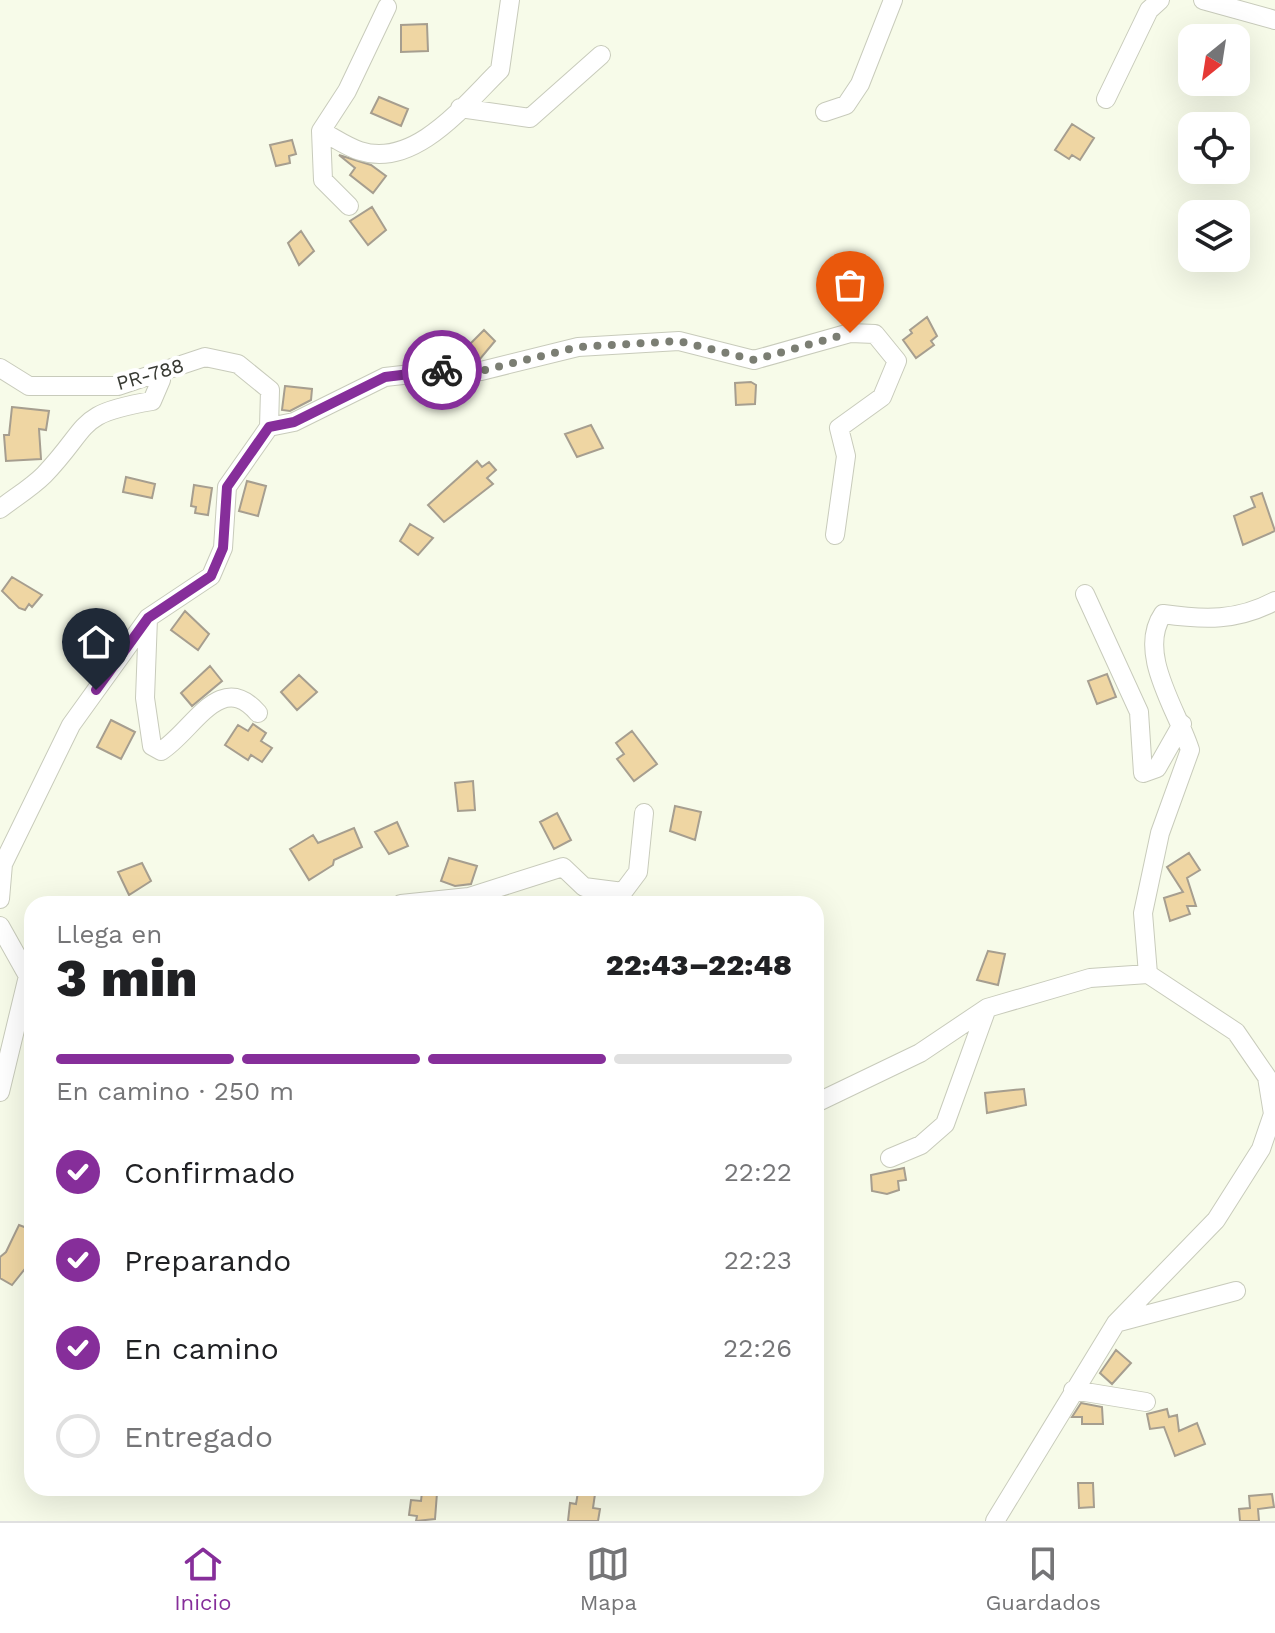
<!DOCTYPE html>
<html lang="es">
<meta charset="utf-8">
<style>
:root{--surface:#fff;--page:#f2f2f2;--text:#202124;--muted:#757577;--line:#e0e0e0;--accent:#862e9a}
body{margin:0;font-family:"Work Sans",sans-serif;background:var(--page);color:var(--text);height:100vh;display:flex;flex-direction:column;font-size:30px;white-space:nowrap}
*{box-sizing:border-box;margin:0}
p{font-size:26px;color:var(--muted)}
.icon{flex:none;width:44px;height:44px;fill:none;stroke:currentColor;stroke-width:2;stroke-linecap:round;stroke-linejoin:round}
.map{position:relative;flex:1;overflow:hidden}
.panel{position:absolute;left:24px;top:896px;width:800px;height:600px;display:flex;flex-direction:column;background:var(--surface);border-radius:24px;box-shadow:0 8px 32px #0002}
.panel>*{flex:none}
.needle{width:52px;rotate:210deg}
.tools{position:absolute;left:1178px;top:24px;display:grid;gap:16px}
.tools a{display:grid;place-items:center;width:72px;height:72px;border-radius:16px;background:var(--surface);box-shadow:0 8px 32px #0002;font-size:40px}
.pin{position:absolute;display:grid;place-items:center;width:68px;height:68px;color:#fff;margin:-82px -34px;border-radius:50% 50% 50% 0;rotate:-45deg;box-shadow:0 0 8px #0007}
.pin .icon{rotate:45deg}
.courier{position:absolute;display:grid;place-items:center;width:80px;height:80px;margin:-40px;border:6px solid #862e9a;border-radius:50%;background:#fff;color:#222;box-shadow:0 2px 10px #0007}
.overview em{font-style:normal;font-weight:800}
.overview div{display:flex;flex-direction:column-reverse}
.overview{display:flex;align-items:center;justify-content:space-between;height:136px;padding:0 32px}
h1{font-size:52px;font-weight:800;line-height:60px}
.bar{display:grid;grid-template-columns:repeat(4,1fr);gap:12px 8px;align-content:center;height:96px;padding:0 32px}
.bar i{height:10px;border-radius:6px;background:var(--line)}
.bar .selected{background:var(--accent)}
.bar p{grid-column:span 4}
ol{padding:0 32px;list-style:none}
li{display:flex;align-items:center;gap:24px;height:88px}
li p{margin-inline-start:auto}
li .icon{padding:8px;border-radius:50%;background:var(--accent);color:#fff;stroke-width:4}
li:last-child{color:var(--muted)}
li i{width:44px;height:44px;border:4px solid var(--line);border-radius:50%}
.tabs{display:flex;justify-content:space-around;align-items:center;height:112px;border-top:2px solid var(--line);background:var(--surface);font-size:22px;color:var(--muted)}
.tabs a{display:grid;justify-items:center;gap:4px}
.tabs .selected{color:var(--accent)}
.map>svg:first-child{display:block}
.building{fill:#efd6a3;stroke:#a69e8f;stroke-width:2}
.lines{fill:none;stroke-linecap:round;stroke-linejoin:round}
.minor-casing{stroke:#c8cbbb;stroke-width:20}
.minor{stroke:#fff;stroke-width:18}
.done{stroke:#7b7e73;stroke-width:8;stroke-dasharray:0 14.4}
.route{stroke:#862e9a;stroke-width:10}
.labels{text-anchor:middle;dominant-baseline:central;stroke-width:8;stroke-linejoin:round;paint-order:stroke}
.street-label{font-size:20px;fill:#383a33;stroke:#fff}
</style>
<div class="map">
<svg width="1275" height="1521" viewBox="0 0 1275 1521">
<rect width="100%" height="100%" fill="#f7fbe9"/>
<path class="building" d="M427,24L428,51L401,52V25Z
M379,97L408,109L401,126L371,113Z
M1072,124L1094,138L1080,160L1072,155L1069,159L1055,150Z
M292,140L296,154L289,156L290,163L276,166L270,145Z
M339,155L371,165L386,176L373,193L350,175L355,168Z
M372,207L386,230L368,245L350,221Z
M301,231L314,251L299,265L288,243Z
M927,317L937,336L931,341L934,345L916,358L903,340L912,333L910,330Z
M484,330L495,341L480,359L470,358L463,351Z
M751,382L756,385L755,404L736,405L735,383Z
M285,386L312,389L311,400L290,411L282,410Z
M12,407L49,411L46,430L39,429L41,459L6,461L4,435H9Z
M591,425L603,448L577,457L565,434Z
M477,461L482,467L489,462L496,470L487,478L493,484L444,522L428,505Z
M126,477L155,484L152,498L123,492Z
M247,481L266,486L258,516L239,511Z
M194,485L212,488L208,515L195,513L196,507L191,506Z
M1262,493L1275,531L1243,545L1234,516L1255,507L1251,497Z
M410,524L433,538L418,555L400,541Z
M12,577L42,595L32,607L29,604L25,610L19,608L2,591Z
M185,611L209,634L198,650L171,630Z
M210,666L222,681L192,706L181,693Z
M1107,674L1116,697L1097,704L1088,681Z
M299,675L317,692L297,710L281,692Z
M111,720L135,732L121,759L97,747Z
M253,724L266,733L261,741L272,748L262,762L251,755L248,760L225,745L238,725L248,731Z
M632,731L657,764L634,781L617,759L624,754L616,743Z
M473,781L475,810L458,811L455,783Z
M675,806L701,812L695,840L670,831Z
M557,813L571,840L554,849L540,822Z
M397,822L408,846L389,854L375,832Z
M354,828L362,847L334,860L333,865L309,880L290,849L313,835L318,843Z
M1189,853L1200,870L1187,878L1196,906H1187L1190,914L1170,921L1164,898L1183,892L1167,867Z
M449,858L477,866L471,884L455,886L441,881Z
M142,863L151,881L129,895L118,872Z
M988,951L1005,954L998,985L977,980Z
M1024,1089L1026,1105L987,1113L985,1093Z
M904,1168L906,1180L898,1181L899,1190L887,1194L872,1191L871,1175Z
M19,1225L32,1230V1260L12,1285L0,1278V1257L6,1252Z
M1116,1350L1131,1363L1112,1384L1100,1373Z
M1081,1403L1102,1407L1103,1424H1082V1417H1072Z
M1167,1409L1169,1417L1177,1415L1179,1431L1197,1423L1205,1444L1175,1456L1164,1427L1150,1429L1147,1414Z
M1078,1483H1093L1094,1507L1079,1508Z
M422,1492L437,1493L435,1519L416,1521L417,1516L409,1515L411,1500L421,1501Z
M578,1492L595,1494L593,1508L600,1509L598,1521H568L570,1503L576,1504Z
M1272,1494L1274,1507L1258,1509L1259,1521H1240L1239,1509L1250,1508L1249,1496Z"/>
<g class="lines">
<defs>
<path id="minor" d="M1203,0L1275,20
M1106,99L1149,10L1160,0
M460,108L530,118L601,55
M825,112L846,105L860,84L893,0
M321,131C333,137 347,147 360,151C415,169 465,104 500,70L510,0
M349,206L323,180L321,131L347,91L387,7
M0,368L29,386H118L205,357L238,364L270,390L269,427L227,487L223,548L211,576L148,618L71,725L3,864L0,899
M269,427L294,422L385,377L455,369L481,371L578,347L679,341L754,360L850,333L875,334L897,361L882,397L839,428L846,456L835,535
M0,509C14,498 31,488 44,475C92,425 74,414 152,401L161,380L159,375
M1085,594L1139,712L1143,773L1157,768L1182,724
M148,618L145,698L152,746L161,751C193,731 220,669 258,713
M401,904L469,897L563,867L584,887L623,892L638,872L644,813
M0,926L28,976L0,1092
M816,1103L920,1053L987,1008L1090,978L1148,974
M890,1158L921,1145L945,1124L987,1008
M1119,1322L1236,1291
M1073,1390L1146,1402
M995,1521L1116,1323L1216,1220L1261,1149L1273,1114L1267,1077L1236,1032L1148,974L1143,913L1160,833L1190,750C1178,711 1136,653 1163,614C1205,620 1237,621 1275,601"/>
</defs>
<use href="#minor" class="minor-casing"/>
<use href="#minor" class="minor"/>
</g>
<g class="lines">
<path class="done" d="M442,370L481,371L578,347L679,341L754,360L850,333"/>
<path class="route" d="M96,690L148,618L211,576L223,548L227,487L269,427L294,422L385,377L442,370"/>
</g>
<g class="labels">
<g class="street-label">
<text transform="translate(150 374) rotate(-16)">PR-788</text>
</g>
</g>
</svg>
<div class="tools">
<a><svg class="needle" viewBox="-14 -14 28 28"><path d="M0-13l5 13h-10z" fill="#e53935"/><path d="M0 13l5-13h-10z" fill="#757577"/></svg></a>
<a><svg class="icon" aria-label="locate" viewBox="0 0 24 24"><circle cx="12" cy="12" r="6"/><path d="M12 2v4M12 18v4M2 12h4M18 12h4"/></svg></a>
<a><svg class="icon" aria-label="layers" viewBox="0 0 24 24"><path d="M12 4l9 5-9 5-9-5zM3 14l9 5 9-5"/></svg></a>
</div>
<div class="pin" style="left:850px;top:333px;background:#ea580c"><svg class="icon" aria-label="bag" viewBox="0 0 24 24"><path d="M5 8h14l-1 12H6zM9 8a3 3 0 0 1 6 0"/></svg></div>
<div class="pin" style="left:96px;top:690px;background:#1f2937"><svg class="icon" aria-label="home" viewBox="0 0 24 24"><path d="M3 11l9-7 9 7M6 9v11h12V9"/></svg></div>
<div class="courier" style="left:442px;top:370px"><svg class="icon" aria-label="bike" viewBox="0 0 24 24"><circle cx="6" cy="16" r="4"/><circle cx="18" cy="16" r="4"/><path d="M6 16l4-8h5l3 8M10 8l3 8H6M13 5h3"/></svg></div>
<section class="panel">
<div class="overview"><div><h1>3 min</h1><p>Llega en</p></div><em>22:43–22:48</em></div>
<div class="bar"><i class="selected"></i><i class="selected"></i><i class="selected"></i><i></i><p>En camino · 250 m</p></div>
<ol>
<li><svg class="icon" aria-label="check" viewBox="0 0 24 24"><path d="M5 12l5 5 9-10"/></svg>Confirmado<p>22:22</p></li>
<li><svg class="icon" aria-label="check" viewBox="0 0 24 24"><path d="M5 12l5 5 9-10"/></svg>Preparando<p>22:23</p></li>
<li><svg class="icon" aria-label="check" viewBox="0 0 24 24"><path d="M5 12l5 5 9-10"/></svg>En camino<p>22:26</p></li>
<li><i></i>Entregado</li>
</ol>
</section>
</div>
<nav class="tabs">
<a class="selected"><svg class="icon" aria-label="home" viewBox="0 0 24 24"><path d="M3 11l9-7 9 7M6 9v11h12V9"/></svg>Inicio</a>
<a><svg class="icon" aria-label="map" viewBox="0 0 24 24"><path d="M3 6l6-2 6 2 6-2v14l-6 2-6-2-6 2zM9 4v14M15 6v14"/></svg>Mapa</a>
<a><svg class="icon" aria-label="saved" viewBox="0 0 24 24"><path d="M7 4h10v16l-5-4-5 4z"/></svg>Guardados</a>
</nav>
